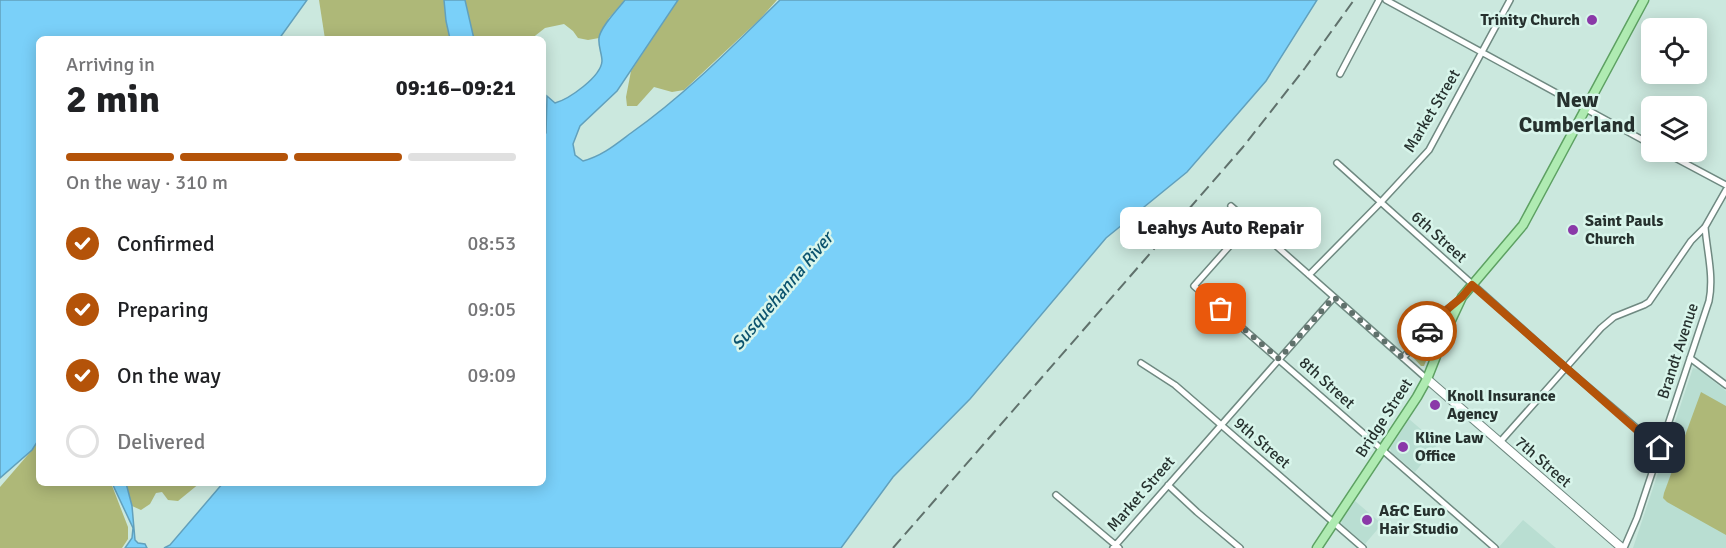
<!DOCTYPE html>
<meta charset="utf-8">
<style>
:root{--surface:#fff;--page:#f6f6f6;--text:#202124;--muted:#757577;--line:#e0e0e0;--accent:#b45309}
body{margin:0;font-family:Signika,sans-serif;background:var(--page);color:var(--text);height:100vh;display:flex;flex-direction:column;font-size:22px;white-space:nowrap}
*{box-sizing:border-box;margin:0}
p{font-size:20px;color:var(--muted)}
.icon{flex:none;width:33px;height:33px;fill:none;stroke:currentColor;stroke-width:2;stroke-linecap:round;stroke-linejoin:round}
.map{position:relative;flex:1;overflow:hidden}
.drawer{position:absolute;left:36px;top:36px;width:510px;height:450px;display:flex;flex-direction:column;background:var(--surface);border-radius:9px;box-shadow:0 3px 15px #0003}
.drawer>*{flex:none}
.controls{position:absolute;left:1641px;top:18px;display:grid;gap:12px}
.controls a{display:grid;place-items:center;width:66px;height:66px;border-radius:9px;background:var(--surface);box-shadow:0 3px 15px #0003;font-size:30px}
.pin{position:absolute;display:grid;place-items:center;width:51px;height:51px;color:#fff;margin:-26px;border-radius:12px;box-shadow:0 3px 9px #0006}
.courier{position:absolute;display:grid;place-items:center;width:60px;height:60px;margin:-30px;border:4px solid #b45309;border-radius:50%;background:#fff;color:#222;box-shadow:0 2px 8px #0007}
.bubble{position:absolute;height:42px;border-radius:9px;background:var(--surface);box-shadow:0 3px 15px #0003;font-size:20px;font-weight:700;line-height:42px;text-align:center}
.head em{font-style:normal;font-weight:700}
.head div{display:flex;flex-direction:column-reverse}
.head{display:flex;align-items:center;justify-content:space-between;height:102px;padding:0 30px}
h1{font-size:39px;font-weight:700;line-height:45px}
.bar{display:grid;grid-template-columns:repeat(4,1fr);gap:9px 6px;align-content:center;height:72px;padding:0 30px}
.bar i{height:8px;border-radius:4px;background:var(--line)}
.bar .selected{background:var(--accent)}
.bar p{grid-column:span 4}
ol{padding:0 30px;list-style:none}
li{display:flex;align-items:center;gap:18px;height:66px}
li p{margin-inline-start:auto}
li .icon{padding:6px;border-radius:50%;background:var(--accent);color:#fff;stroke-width:4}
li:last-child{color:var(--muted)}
li i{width:33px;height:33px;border:3px solid var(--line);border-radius:50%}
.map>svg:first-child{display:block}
.built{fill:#b9ded2}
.green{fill:#aeb878}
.water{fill:#7ad0f9;stroke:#61a0bc;stroke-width:1.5}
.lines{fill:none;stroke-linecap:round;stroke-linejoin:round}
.minor-casing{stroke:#6f8981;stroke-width:8}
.secondary-casing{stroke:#6f8981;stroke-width:10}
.primary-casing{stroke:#5da162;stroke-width:11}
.minor{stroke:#fff;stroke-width:5}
.secondary{stroke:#fff;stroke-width:8}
.primary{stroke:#afebb2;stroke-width:8}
.rail{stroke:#60716c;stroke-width:2;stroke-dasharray:12 6;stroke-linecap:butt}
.done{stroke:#60716c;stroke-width:6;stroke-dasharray:0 10.8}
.route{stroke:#b45309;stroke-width:8}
.poi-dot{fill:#8a39a8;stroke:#d8f5eb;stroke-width:2}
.labels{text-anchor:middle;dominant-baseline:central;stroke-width:5;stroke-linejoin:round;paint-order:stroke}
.poi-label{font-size:16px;font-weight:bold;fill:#26312e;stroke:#d8f5eb;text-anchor:start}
.street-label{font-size:16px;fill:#26312e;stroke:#d8f5eb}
.water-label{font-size:18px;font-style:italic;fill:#0b536e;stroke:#d8f5eb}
.district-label{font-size:22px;font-weight:bold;fill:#26312e;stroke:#d8f5eb}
</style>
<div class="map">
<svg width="1726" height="548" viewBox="0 0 1726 548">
<rect width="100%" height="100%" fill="#cbe8de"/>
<path class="built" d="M1693,368L1698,369L1726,391V548H1633Z
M1409,419L1438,444L1415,472L1391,452L1390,448Z
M1355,501L1382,524L1365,544L1342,525L1341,521Z
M1523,520L1556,548H1498Z"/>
<path class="green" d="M319,0H444L446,21L450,39H325Z
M465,0H625L609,18L599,38L588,40L578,38L573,31L564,24L545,28L531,39H474Z
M678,0H777L760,19L684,90L672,92L654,87L637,106H627L626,97L631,71Z
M1444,316L1424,366H1421L1410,354Z
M1701,392L1726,406V535L1667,502L1663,498L1664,493Z
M39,439V483H111L128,527V539L122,548H0V487L32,450Z
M126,483H200L178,501L168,500L162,492L156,493L150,504L141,510L132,506Z"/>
<path class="water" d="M0,0H307L279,39H39V439L32,450L0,478Z
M444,0H465L474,39H450L446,21Z
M625,0H678L617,91L580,126L573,144L575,155L583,161C602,156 615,145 631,133C685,95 733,46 780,0H1317L1266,81L1187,172L1106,238L970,399L893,477L841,548H164L170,545L223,483H543V136L546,133L547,96L555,103C569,99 601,77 602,61C602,54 598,46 599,38C600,27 618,9 625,0Z
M112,483H126L132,506L135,540L138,543L145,544L147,548H125L132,538L133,528Z"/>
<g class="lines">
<defs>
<path id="minor" d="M1386,0L1652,145
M1340,74L1379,0
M1664,152L1726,185
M1337,163L1566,368L1660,448
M1231,206L1427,379
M1250,223L1194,286L1495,548
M1309,275L1380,203L1429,150L1510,0
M1403,358L1444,312L1458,301
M1690,358L1726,385
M1141,363L1175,385L1363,548
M1500,442L1601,328L1614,317L1644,305L1649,302L1691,241L1705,227L1726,190
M1168,485L1197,512L1240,548
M1056,495L1119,548
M1113,548L1334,297
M1624,548L1637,518L1709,301C1714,276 1707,252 1705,227"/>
<path id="secondary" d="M1427,379L1622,548"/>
<path id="primary" d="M1317,548L1417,397L1427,379L1446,331L1462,297L1523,225L1644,0"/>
</defs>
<use href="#minor" class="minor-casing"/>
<use href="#secondary" class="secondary-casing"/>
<use href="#primary" class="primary-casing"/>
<use href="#minor" class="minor"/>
<use href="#secondary" class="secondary"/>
<use href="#primary" class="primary"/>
<path class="rail" d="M893,548L1243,147L1305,68L1354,0"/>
</g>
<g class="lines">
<path class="done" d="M1221,309L1279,359L1334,297L1403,358L1427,331"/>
<path class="route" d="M1427,331L1444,312L1462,297L1472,285L1647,439L1660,448"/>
</g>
<g class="poi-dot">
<circle cx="1592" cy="20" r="6"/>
<circle cx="1573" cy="230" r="6"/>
<circle cx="1435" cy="405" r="6"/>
<circle cx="1403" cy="447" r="6"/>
<circle cx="1367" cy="520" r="6"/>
</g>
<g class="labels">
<g class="poi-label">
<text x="1580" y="20" text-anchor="end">Trinity Church</text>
<text x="1585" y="221">Saint Pauls<tspan x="1585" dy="18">Church</tspan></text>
<text x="1447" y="396">Knoll Insurance<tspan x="1447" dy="18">Agency</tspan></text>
<text x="1415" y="438">Kline Law<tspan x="1415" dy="18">Office</tspan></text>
<text x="1379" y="511">A&amp;C Euro<tspan x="1379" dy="18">Hair Studio</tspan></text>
</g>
<g class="street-label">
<text transform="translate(1432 111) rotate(-59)">Market Street</text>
<text transform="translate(1439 237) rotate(42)">6th Street</text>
<text transform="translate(1678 351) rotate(-72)">Brandt Avenue</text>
<text transform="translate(1327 383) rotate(42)">8th Street</text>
<text transform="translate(1384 418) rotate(-57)">Bridge Street</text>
<text transform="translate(1262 443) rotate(41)">9th Street</text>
<text transform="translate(1543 462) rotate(41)">7th Street</text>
<text transform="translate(1141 494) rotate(-49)">Market Street</text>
</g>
<g class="water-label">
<text transform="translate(782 291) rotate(-50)">Susquehanna River</text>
</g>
<g class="district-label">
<text x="1577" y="99">New<tspan x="1577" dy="25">Cumberland</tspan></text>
</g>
</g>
</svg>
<div class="controls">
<a><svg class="icon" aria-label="locate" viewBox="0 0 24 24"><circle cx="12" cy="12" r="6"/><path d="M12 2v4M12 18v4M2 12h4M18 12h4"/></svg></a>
<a><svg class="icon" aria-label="layers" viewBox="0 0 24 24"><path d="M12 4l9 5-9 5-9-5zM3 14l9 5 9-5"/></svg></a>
</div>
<div class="pin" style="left:1221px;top:309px;background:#ea580c"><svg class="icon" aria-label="bag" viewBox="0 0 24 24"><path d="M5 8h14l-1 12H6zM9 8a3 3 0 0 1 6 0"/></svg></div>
<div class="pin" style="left:1660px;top:448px;background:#1f2937"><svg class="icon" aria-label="home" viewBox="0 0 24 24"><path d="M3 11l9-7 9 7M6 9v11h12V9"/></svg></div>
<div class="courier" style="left:1427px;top:331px"><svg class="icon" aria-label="car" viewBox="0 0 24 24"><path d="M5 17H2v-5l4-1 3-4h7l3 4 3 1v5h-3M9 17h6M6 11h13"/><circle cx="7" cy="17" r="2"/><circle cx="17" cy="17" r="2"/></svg></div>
<div class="bubble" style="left:1120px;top:207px;width:201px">Leahys Auto Repair</div>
<section class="drawer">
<div class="head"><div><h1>2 min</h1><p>Arriving in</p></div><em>09:16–09:21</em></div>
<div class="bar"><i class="selected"></i><i class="selected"></i><i class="selected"></i><i></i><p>On the way · 310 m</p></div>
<ol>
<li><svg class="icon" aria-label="check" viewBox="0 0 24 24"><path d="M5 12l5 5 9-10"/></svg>Confirmed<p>08:53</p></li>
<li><svg class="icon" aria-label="check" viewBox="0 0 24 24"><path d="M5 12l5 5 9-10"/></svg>Preparing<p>09:05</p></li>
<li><svg class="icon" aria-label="check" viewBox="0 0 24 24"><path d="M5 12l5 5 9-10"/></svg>On the way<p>09:09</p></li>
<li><i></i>Delivered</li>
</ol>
</section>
</div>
